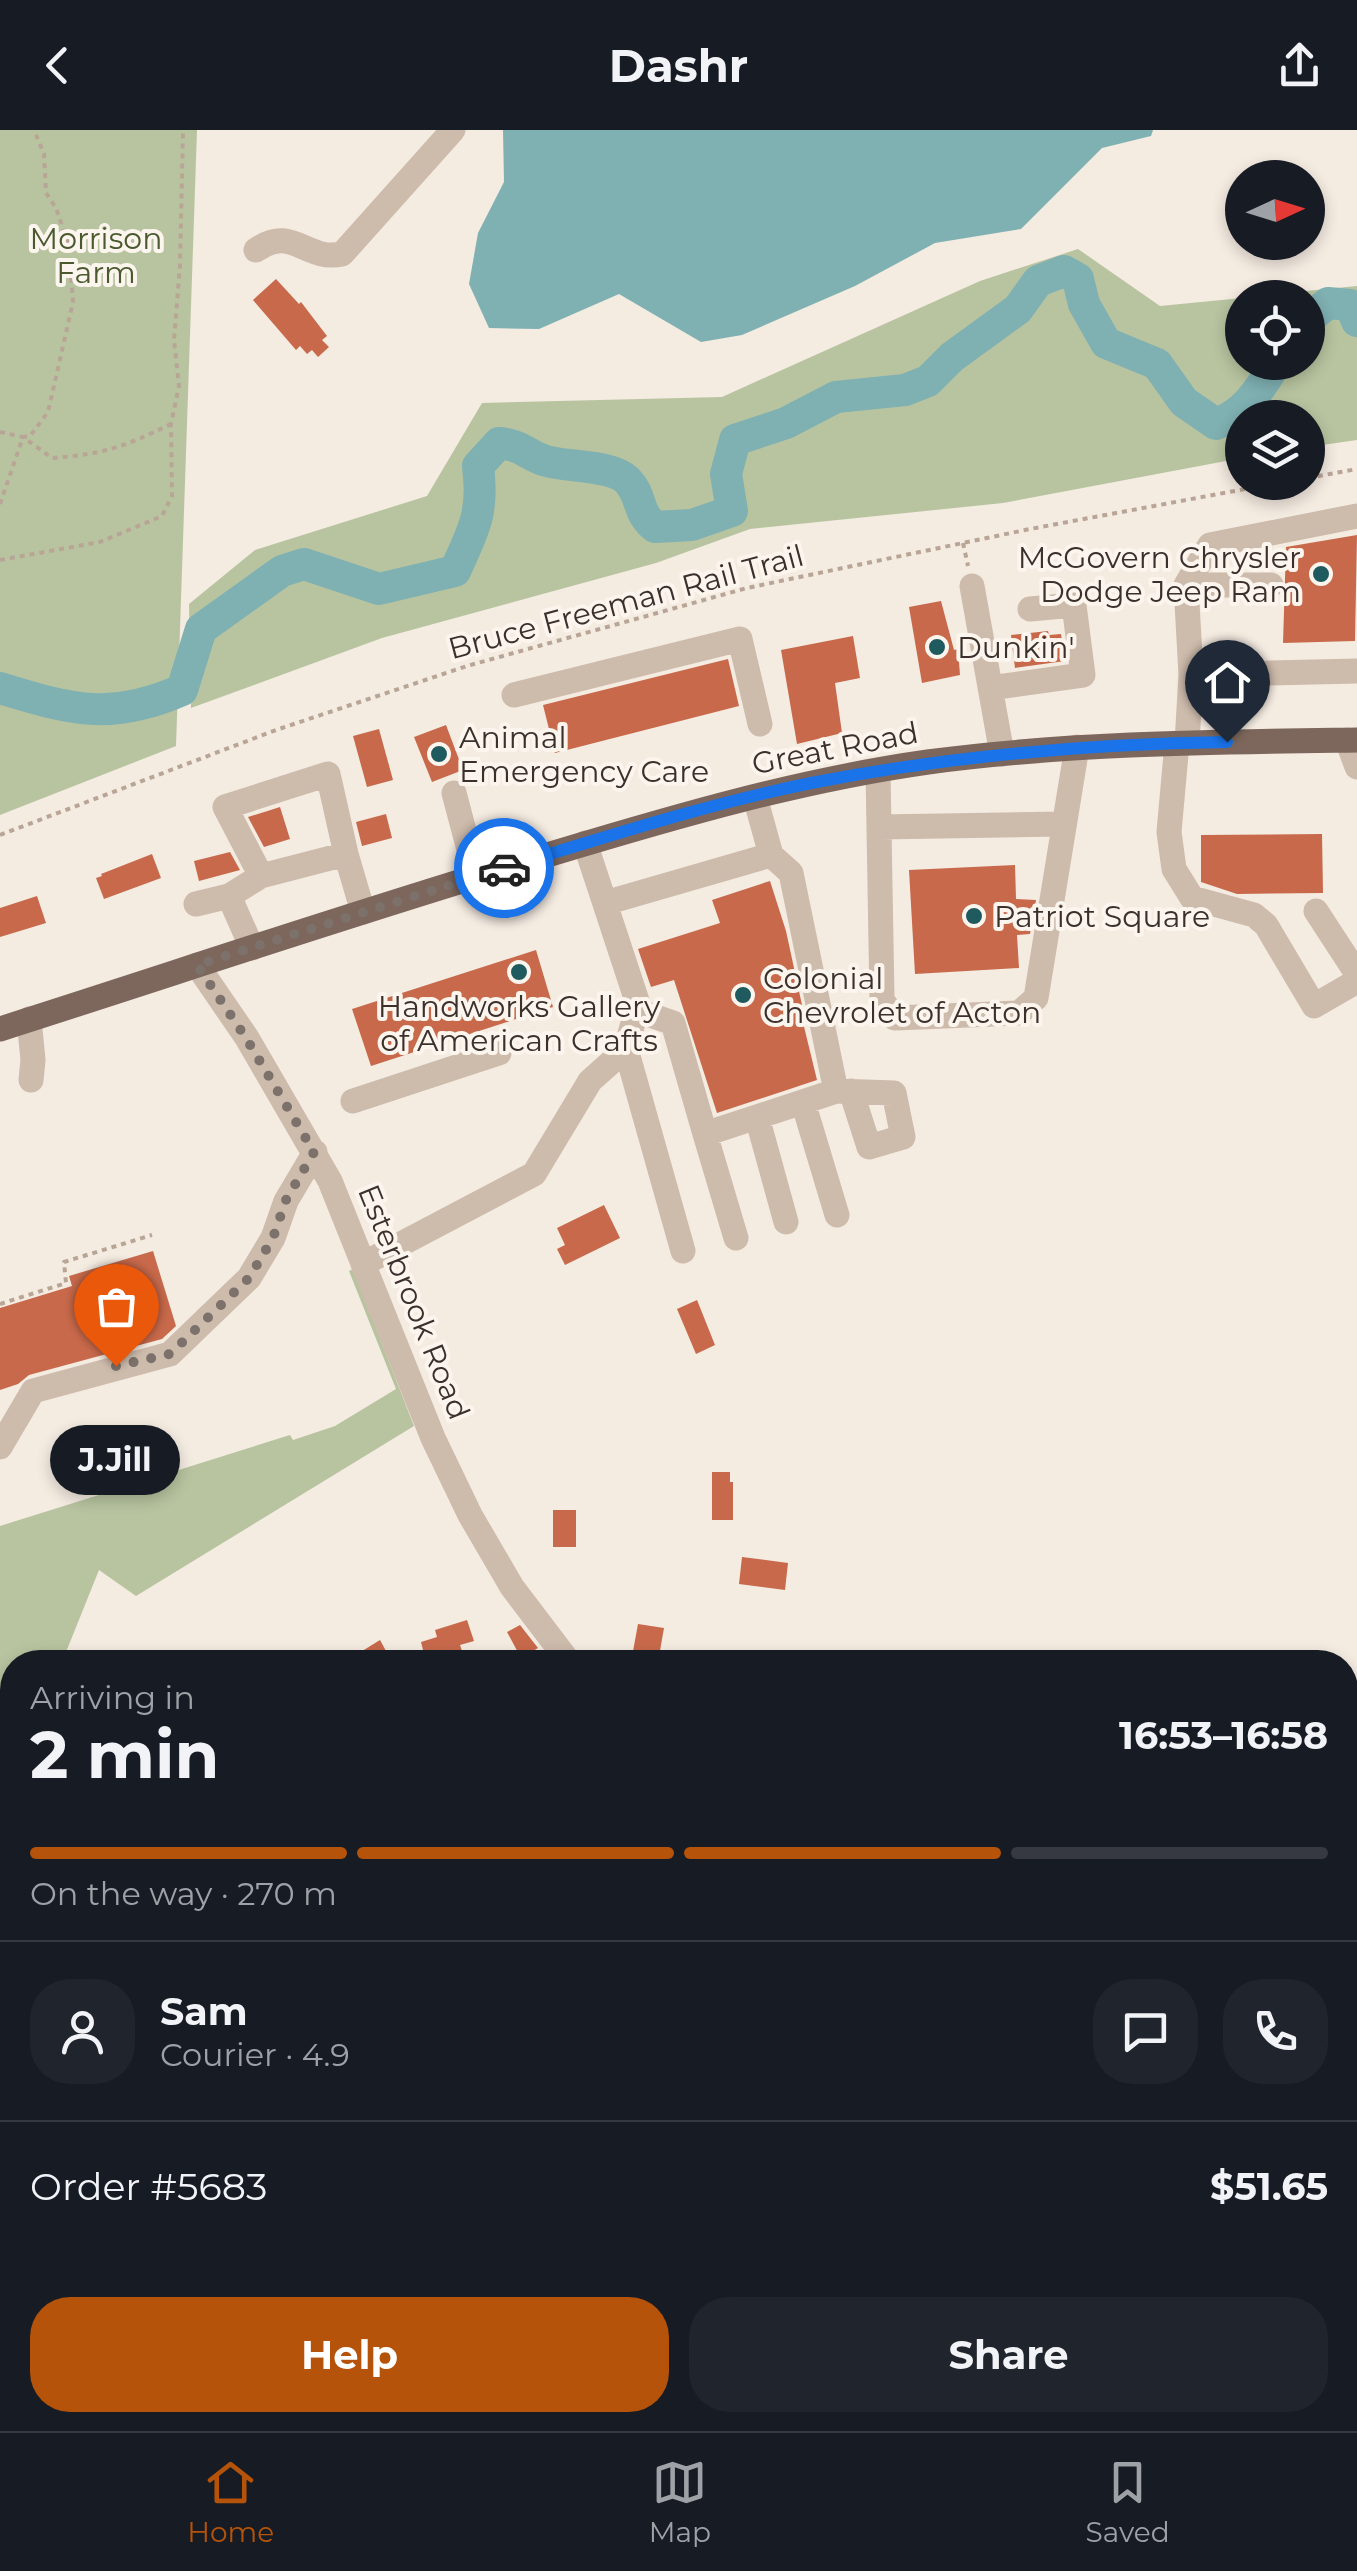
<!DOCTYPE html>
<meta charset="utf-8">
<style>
:root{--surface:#171b24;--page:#20242c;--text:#f1f3f6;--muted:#9ea1a6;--line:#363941;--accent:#b45309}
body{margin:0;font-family:Montserrat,sans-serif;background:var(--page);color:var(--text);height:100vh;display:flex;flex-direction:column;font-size:38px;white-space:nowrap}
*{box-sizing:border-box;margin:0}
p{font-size:32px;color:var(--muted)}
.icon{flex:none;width:55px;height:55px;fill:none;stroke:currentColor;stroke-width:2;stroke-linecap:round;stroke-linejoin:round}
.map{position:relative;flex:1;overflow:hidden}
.sheet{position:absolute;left:0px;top:1520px;width:1358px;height:782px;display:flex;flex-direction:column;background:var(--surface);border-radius:40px 40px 0 0;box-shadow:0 5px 15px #0003}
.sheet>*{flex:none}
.needle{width:65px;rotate:86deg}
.tools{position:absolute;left:1225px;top:30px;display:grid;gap:20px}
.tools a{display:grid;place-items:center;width:100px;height:100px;border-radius:50%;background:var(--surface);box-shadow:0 5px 15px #0003;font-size:50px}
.pin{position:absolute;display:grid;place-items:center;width:85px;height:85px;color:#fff;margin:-102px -42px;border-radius:50% 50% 50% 0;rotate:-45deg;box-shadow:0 0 10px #0007}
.pin .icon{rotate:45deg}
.courier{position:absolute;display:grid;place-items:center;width:100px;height:100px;margin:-50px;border:8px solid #1a73e8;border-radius:50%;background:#fff;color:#222;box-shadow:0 2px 12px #0007}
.bubble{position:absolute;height:70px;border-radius:35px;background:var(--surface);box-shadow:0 5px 15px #0003;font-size:32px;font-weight:700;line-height:70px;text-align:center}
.head em{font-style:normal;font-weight:700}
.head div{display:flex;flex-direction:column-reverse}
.head{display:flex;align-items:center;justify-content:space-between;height:170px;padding:0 30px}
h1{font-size:65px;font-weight:700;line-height:75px}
.bar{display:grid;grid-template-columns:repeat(4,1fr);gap:15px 10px;align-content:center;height:120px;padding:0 30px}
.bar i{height:12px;border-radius:8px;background:var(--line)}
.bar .on{background:var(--accent)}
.bar p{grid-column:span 4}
.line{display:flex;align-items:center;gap:25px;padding:0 30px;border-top:2px solid var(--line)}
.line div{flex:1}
.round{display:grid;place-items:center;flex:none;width:105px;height:105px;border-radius:40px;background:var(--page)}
.action{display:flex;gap:20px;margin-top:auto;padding:20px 30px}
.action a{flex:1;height:115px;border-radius:40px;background:var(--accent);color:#fff;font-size:40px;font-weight:700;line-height:115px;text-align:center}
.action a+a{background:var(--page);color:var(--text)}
header{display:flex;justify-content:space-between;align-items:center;height:130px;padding:0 30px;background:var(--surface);font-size:45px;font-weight:700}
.tab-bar{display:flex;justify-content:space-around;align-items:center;height:140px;border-top:2px solid var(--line);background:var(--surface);font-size:28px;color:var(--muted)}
.tab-bar a{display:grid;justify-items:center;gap:5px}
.tab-bar .on{color:var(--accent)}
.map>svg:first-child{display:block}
.green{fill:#b8c4a0}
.water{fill:#7fb0b2}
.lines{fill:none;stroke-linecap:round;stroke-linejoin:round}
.river{stroke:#7fb0b2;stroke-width:32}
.building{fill:#c8694b}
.path{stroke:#b9a596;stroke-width:4;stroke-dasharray:5 5;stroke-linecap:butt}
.minor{stroke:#cdbbac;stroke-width:25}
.major{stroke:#7d675c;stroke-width:25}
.done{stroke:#7c716b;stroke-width:10;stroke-dasharray:0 18}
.route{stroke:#1a73e8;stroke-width:12}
.poi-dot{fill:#1f5a5e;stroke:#fbf5ee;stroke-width:4}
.labels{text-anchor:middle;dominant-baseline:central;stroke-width:8;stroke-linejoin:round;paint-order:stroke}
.park-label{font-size:30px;fill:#4a5a2e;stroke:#fbf5ee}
.poi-label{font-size:30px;fill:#3b302b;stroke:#fbf5ee;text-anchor:start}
.street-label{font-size:30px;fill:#3b302b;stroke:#fbf5ee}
</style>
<header><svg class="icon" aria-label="back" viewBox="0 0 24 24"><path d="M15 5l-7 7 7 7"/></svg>Dashr<svg class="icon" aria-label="share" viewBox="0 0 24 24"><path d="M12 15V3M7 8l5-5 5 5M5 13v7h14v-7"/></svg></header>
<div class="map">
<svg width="1357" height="2301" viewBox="0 0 1357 2301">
<rect width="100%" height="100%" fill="#f4ebe1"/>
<path class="green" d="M0,0H197L176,616L0,685Z
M1078,119L1160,176L1242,168V232H1308V168L1244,167L1357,156V310L1308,317V288H1242V328L1003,373L750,399L656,433L382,508L191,578L189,474L255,420L427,366L482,273L722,267L980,151Z
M353,1139L414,1296L136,1466L99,1440L62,1532H12V1626L0,1649V1396L290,1305L293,1310L335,1296L396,1259L349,1141Z"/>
<path class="water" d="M503,0H1153L1151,6L1102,18L1021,99L935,113L855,156L742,205L701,212L619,164L539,199L489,198L469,154L478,103L504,52Z"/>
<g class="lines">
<path class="river" d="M1308,189L1328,173L1350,175L1357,191
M0,558C72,580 111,591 182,560L201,499L282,441L304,434L379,459L455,441C474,399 484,383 478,336L499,313C520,315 525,323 543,330C566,338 611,334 627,350C643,366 636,382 655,397L692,395L732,381L726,344L735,310L786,293L836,267L905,260L928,251L952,227L1018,179L1038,151L1064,141L1078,149L1084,174L1106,213L1157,234L1184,272L1216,294C1247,283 1259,259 1277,232"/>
</g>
<path class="building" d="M276,149L299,174L301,172L327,206L322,210L329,217L318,227L312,220L307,224L300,216L296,220L253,170Z
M1357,405L1355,511L1283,513L1286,417Z
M941,471L954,520L958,519L960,545L922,553L909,477Z
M1048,501L1049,505L1061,504L1065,531L1015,538L1011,505Z
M853,506L860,548L835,553L842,603L797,614L781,520Z
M728,529L739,576L555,623L543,575Z
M446,595L463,640L432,652L414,607Z
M379,599L393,650L367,657L353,606Z
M280,677L290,709L264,717L248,687Z
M386,684L392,708L362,716L356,692Z
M1322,704L1323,763L1237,764L1201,752V705Z
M230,722L240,740L199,751L194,731Z
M152,724L161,748L104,769L96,748L102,746L101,744Z
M1015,735L1016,769L1036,770L1030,804L1017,805L1019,838L915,844L909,740Z
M770,751L786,801L802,875L799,876L817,950L717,983L674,850L651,857L638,819L720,793L712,770Z
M37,766L46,793L0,807V778Z
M536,820L553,877L371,936L352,879Z
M604,1075L620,1108L565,1135L557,1119L565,1115L557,1098Z
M153,1121L176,1196L162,1209L29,1245L18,1254L0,1260V1178L72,1156L69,1146Z
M697,1170L715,1215L696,1224L677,1179Z
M712,1342H730V1352H733V1390H712Z
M553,1380H576V1417H553Z
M742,1427L788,1433L785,1460L739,1454Z
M467,1490L474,1511L460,1515L464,1527L446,1532H410L423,1520L421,1512L437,1507L435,1500Z
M638,1494L664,1498L658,1532H631Z
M520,1495L538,1518L521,1528L507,1502Z
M380,1510L392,1532H364L359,1523Z"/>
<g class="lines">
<path class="path" d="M0,302L23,307L52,328C105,324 123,317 171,294
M1308,348L1357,339
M0,374L23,307L30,306L48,282L73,172L69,116L56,78L46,63L44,24L34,0
M963,413L968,436
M0,430L100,412L162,386L172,366L171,294L179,256L174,210L180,135L183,0
M0,705L276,600L467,536L747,458L1030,399L1283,352
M0,1174L66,1153L64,1132L152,1105"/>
<path class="minor" d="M256,120C293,94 305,132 342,124L453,0
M1186,455L1210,415L1357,386
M972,456L1002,624
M1191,545L1357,541
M990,558L1083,545L1074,475L1030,479
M514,565L740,509L760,594
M1347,610L1357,637
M1177,613L1169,702L1174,739L1192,768L1254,785L1266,795L1314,876L1357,851
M1187,613L1191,545L1186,455H1271
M878,641L882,870L895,888L1019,883L1036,868L1077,617
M454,663L476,746
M879,697L1064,694
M261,746L225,677L328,644L346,724L363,782
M229,766L252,818
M605,773L771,725L755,667
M196,774L229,766L261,746L346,724
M1316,781L1357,844
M197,835L247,908L330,1051L433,1308L470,1385L512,1457L569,1532
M636,880L673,893L705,1004L836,961L791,743L771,725
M29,889L33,930L31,950
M626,919L683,1121
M836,961L894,963L903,1007L869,1017L851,961
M353,971L499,923
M803,972L837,1085
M757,987L786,1092
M705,1004L736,1108
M363,1134L534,1044L590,951L626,919L638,874L585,713
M0,1317L33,1261L170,1224L249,1148L273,1108L286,1071L315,1022
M1345,1940L1357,1944"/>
<path class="major" d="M0,899C185,840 368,778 554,723C677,686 800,650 928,632C1070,613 1213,612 1357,610"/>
</g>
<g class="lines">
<path class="done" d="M116,1236L170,1224L249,1148L273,1108L286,1070L314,1022L246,908L197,835L504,738"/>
<path class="route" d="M504,738C606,707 707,674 811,653C949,626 1087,614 1227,612"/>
</g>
<g class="poi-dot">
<circle cx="1321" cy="444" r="10"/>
<circle cx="937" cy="517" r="10"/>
<circle cx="439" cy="624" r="10"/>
<circle cx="974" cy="786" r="10"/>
<circle cx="519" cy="842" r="10"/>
<circle cx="743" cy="865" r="10"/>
</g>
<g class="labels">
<g class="park-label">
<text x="96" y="108">Morrison<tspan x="96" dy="34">Farm</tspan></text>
</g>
<g class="poi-label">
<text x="1301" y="427" text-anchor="end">McGovern Chrysler<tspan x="1301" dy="34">Dodge Jeep Ram</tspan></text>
<text x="957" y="517">Dunkin'</text>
<text x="459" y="607">Animal<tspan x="459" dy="34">Emergency Care</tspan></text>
<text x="994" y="786">Patriot Square</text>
<text x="763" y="848">Colonial<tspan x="763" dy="34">Chevrolet of Acton</tspan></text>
<text x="519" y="876" text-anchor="middle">Handworks Gallery<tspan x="519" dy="34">of American Crafts</tspan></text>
</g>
<g class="street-label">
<text transform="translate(626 472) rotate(-15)">Bruce Freeman Rail Trail</text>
<text transform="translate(835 618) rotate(-11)">Great Road</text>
<text transform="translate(414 1172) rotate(68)">Esterbrook Road</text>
</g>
</g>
</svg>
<div class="tools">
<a><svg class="needle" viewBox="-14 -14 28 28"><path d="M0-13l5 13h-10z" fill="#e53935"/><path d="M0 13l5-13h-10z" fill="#9ea1a6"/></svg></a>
<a><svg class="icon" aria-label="locate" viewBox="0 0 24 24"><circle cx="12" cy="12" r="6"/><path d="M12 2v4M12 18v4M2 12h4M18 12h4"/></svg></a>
<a><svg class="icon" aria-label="layers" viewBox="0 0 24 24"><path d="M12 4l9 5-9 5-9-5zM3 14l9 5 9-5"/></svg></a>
</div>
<div class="pin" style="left:116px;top:1236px;background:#ea580c"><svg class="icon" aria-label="bag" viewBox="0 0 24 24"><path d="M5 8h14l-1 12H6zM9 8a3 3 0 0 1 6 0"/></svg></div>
<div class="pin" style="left:1227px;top:612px;background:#1f2937"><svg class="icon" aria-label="home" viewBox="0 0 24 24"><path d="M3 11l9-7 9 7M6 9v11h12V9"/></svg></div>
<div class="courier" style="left:504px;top:738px"><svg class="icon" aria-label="car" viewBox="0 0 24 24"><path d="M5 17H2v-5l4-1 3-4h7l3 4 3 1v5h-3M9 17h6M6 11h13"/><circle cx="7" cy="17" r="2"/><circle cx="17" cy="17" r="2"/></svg></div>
<div class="bubble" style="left:50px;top:1295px;width:130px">J.Jill</div>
<section class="sheet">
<div class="head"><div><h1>2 min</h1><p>Arriving in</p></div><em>16:53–16:58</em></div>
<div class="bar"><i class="on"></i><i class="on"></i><i class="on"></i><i></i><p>On the way · 270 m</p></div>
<div class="line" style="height:180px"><a class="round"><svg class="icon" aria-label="person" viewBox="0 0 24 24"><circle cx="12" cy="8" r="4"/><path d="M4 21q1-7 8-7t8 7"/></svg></a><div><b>Sam</b><p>Courier · 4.9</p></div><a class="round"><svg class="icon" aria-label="chat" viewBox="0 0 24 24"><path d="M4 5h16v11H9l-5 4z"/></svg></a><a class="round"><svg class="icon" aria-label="phone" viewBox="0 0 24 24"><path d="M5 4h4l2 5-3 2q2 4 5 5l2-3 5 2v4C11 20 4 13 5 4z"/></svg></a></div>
<div class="line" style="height:130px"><div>Order #5683</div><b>$51.65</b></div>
<div class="action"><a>Help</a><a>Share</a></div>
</section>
</div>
<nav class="tab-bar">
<a class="on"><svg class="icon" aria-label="home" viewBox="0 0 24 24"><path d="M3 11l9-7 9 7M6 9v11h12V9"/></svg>Home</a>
<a><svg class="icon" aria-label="map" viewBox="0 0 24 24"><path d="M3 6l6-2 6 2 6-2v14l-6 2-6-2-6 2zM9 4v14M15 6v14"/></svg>Map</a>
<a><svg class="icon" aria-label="saved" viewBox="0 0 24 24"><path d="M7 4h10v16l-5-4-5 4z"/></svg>Saved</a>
</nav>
